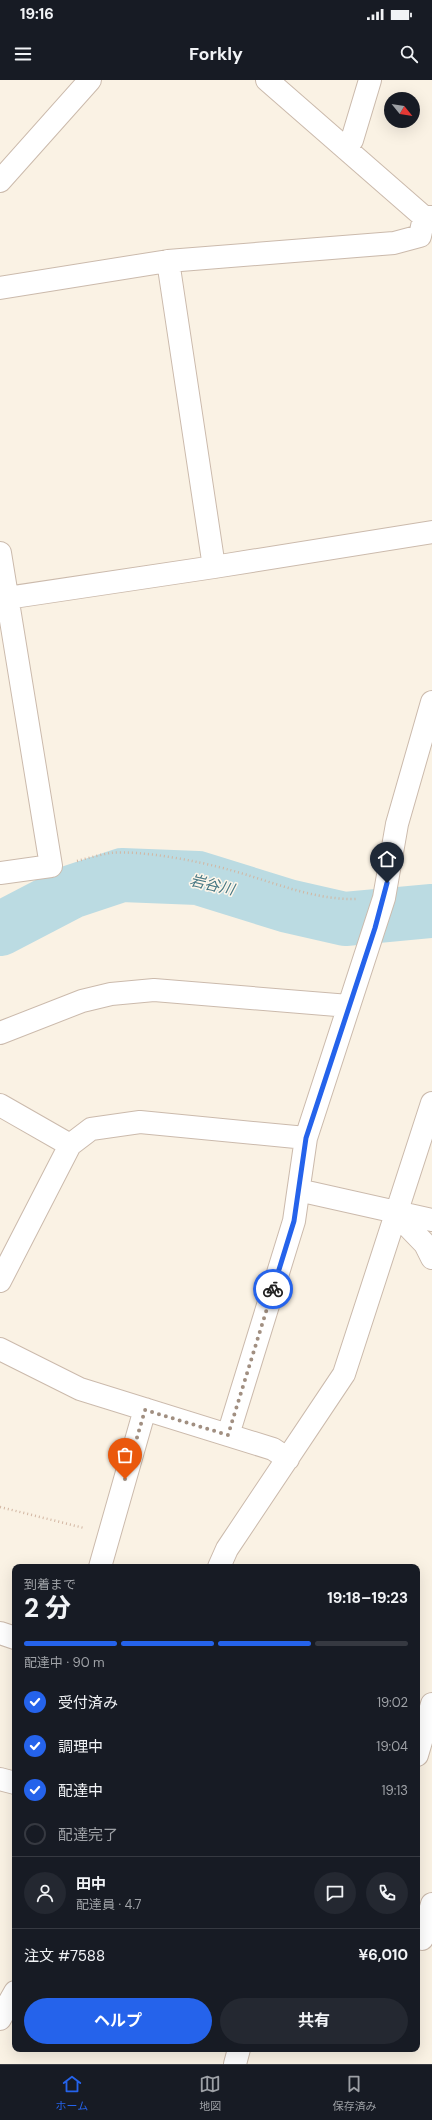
<!DOCTYPE html>
<html lang="ja">
<meta charset="utf-8">
<style>
:root{--surface:#171b24;--page:#242831;--text:#f1f3f6;--muted:#9ea1a6;--line:#363941;--accent:#2563eb}
body{margin:0;font-family:"DM Sans","Noto Sans JP",sans-serif;background:var(--page);color:var(--text);height:100vh;display:flex;flex-direction:column;font-size:15px;white-space:nowrap}
*{box-sizing:border-box;margin:0}
p{font-size:13px;color:var(--muted)}
.icon{flex:none;width:22px;height:22px;fill:none;stroke:currentColor;stroke-width:2;stroke-linecap:round;stroke-linejoin:round}
.map{position:relative;flex:1;overflow:hidden}
.panel{position:absolute;left:12px;top:1484px;width:408px;height:488px;display:flex;flex-direction:column;background:var(--surface);border-radius:8px;box-shadow:0 4px 16px #0002}
.panel>*{flex:none}
.needle{width:26px;rotate:120deg}
.fabs{position:absolute;left:384px;top:12px;display:grid;gap:8px}
.fabs a{display:grid;place-items:center;width:36px;height:36px;border-radius:50%;background:var(--surface);box-shadow:0 4px 16px #0002;font-size:20px}
.pin{position:absolute;display:grid;place-items:center;width:34px;height:34px;color:#fff;margin:-41px -17px;border-radius:50% 50% 50% 0;rotate:-45deg;box-shadow:0 0 4px #0007}
.pin .icon{rotate:45deg}
.courier{position:absolute;display:grid;place-items:center;width:40px;height:40px;margin:-20px;border:3px solid #2563eb;border-radius:50%;background:#fff;color:#222;box-shadow:0 1px 5px #0007}
.headline em{font-style:normal;font-weight:700}
.headline div{display:flex;flex-direction:column-reverse}
.headline{display:flex;align-items:center;justify-content:space-between;height:68px;padding:0 12px}
h1{font-size:26px;font-weight:700;line-height:30px}
.bar{display:grid;grid-template-columns:repeat(4,1fr);gap:6px 4px;align-content:center;height:48px;padding:0 12px}
.bar i{height:5px;border-radius:3px;background:var(--line)}
.bar .selected{background:var(--accent)}
.bar p{grid-column:span 4}
.line{display:flex;align-items:center;gap:10px;padding:0 12px;border-top:1px solid var(--line)}
.line div{flex:1}
.round{display:grid;place-items:center;flex:none;width:42px;height:42px;border-radius:21px;background:var(--page)}
ol{padding:0 12px;list-style:none}
li{display:flex;align-items:center;gap:12px;height:44px}
li p{margin-inline-start:auto}
li .icon{padding:4px;border-radius:50%;background:var(--accent);color:#fff;stroke-width:4}
li:last-child{color:var(--muted)}
li i{width:22px;height:22px;border:2px solid var(--line);border-radius:50%}
.button{display:flex;gap:8px;margin-top:auto;padding:8px 12px}
.button a{flex:1;height:46px;border-radius:24px;background:var(--accent);color:#fff;font-size:16px;font-weight:700;line-height:46px;text-align:center}
.button a+a{background:var(--page);color:var(--text)}
.status{display:flex;justify-content:space-between;align-items:center;height:28px;padding:0 20px;background:var(--surface);direction:ltr}
.status svg{height:11px;fill:currentColor}
header{display:flex;justify-content:space-between;align-items:center;height:52px;padding:0 12px;background:var(--surface);font-size:18px;font-weight:700}
.menu{display:flex;justify-content:space-around;align-items:center;height:56px;border-top:1px solid var(--line);background:var(--surface);font-size:11px;color:var(--muted)}
.menu a{display:grid;justify-items:center;gap:2px}
.menu .selected{color:var(--accent)}
.map>svg:first-child{display:block}
.lines{fill:none;stroke-linecap:round;stroke-linejoin:round}
.river{stroke:#bbdbe2;stroke-width:54}
.minor-casing{stroke:#cbbaac;stroke-width:24}
.path{stroke:#d2b6a2;stroke-width:2.5;stroke-dasharray:1 3;stroke-linecap:butt}
.minor{stroke:#fff;stroke-width:22}
.done{stroke:#a18f81;stroke-width:4;stroke-dasharray:0 7.2}
.route{stroke:#2563eb;stroke-width:5}
.labels{text-anchor:middle;dominant-baseline:central;stroke-width:3;stroke-linejoin:round;paint-order:stroke}
.water-label{font-size:15px;font-style:italic;fill:#477783;stroke:#fef6ea}
</style>
<div class="status"><b>19:16</b><svg viewBox="0 0 49 12"><path d="M0 12V9h3v3zM5 12V6h3v6zM10 12V3h3v9zM15 12V0h3v12zM26 1h20v11H26zM47 4h2v5h-2z"/></svg></div>
<header><svg class="icon" aria-label="menu" viewBox="0 0 24 24"><path d="M4 6h16M4 12h16M4 18h16"/></svg>Forkly<svg class="icon" aria-label="search" viewBox="0 0 24 24"><circle cx="10" cy="10" r="6"/><path d="M15 15l6 6"/></svg></header>
<div class="map">
<svg width="432" height="1984" viewBox="0 0 432 1984">
<rect width="100%" height="100%" fill="#faf2e4"/>
<g class="lines">
<path class="river" d="M0,849L71,812L122,795L198,798L288,826L345,839L432,831"/>
<defs>
<path id="minor" d="M267,0L424,137H432
M346,69L352,60L370,0
M0,101L90,0
M168,181L214,487
M0,208L168,181L394,163L420,156L424,137
M0,473L51,786L0,793
M0,519L214,487L432,452
M432,622L397,744L384,818L306,1058L298,1113L307,1112L432,1140
M0,953L82,921L111,914L154,910L349,926
M0,1025L70,1065
M396,1134L425,1164L432,1178
M0,1201L70,1065L91,1049L140,1042L306,1058
M0,1269L80,1309L273,1369L288,1379
M228,1355L294,1141L298,1113
M100,1487L145,1329
M219,1487L227,1469L344,1294L432,1023
M0,1553L15,1558
M417,1675L432,1624
M0,1699L15,1703
M422,1859L432,1824
M0,1939L15,1912
M235,1984L239,1969"/>
</defs>
<use href="#minor" class="minor-casing"/>
<path class="path" d="M77,781C88,778 99,775 110,773C142,770 198,781 230,790C271,801 312,820 356,819
M0,1427L84,1448"/>
<use href="#minor" class="minor"/>
</g>
<g class="lines">
<path class="done" d="M125,1399L145,1330L228,1355L273,1209"/>
<path class="route" d="M273,1209L294,1141L306,1058L375,848L387,803"/>
</g>
<g class="labels">
<g class="water-label">
<text transform="translate(212 805) rotate(13)">岩谷川</text>
</g>
</g>
</svg>
<div class="fabs">
<a><svg class="needle" viewBox="-14 -14 28 28"><path d="M0-13l5 13h-10z" fill="#e53935"/><path d="M0 13l5-13h-10z" fill="#9ea1a6"/></svg></a>
</div>
<div class="pin" style="left:125px;top:1399px;background:#ea580c"><svg class="icon" aria-label="bag" viewBox="0 0 24 24"><path d="M5 8h14l-1 12H6zM9 8a3 3 0 0 1 6 0"/></svg></div>
<div class="pin" style="left:387px;top:803px;background:#1f2937"><svg class="icon" aria-label="home" viewBox="0 0 24 24"><path d="M3 11l9-7 9 7M6 9v11h12V9"/></svg></div>
<div class="courier" style="left:273px;top:1209px"><svg class="icon" aria-label="bike" viewBox="0 0 24 24"><circle cx="6" cy="16" r="4"/><circle cx="18" cy="16" r="4"/><path d="M6 16l4-8h5l3 8M10 8l3 8H6M13 5h3"/></svg></div>
<section class="panel">
<div class="headline"><div><h1>2 分</h1><p>到着まで</p></div><em>19:18–19:23</em></div>
<div class="bar"><i class="selected"></i><i class="selected"></i><i class="selected"></i><i></i><p>配達中 · 90 m</p></div>
<ol>
<li><svg class="icon" aria-label="check" viewBox="0 0 24 24"><path d="M5 12l5 5 9-10"/></svg>受付済み<p>19:02</p></li>
<li><svg class="icon" aria-label="check" viewBox="0 0 24 24"><path d="M5 12l5 5 9-10"/></svg>調理中<p>19:04</p></li>
<li><svg class="icon" aria-label="check" viewBox="0 0 24 24"><path d="M5 12l5 5 9-10"/></svg>配達中<p>19:13</p></li>
<li><i></i>配達完了</li>
</ol>
<div class="line" style="height:72px"><a class="round"><svg class="icon" aria-label="person" viewBox="0 0 24 24"><circle cx="12" cy="8" r="4"/><path d="M4 21q1-7 8-7t8 7"/></svg></a><div><b>田中</b><p>配達員 · 4.7</p></div><a class="round"><svg class="icon" aria-label="chat" viewBox="0 0 24 24"><path d="M4 5h16v11H9l-5 4z"/></svg></a><a class="round"><svg class="icon" aria-label="phone" viewBox="0 0 24 24"><path d="M5 4h4l2 5-3 2q2 4 5 5l2-3 5 2v4C11 20 4 13 5 4z"/></svg></a></div>
<div class="line" style="height:52px"><div>注文 #7588</div><b>¥6,010</b></div>
<div class="button"><a>ヘルプ</a><a>共有</a></div>
</section>
</div>
<nav class="menu">
<a class="selected"><svg class="icon" aria-label="home" viewBox="0 0 24 24"><path d="M3 11l9-7 9 7M6 9v11h12V9"/></svg>ホーム</a>
<a><svg class="icon" aria-label="map" viewBox="0 0 24 24"><path d="M3 6l6-2 6 2 6-2v14l-6 2-6-2-6 2zM9 4v14M15 6v14"/></svg>地図</a>
<a><svg class="icon" aria-label="saved" viewBox="0 0 24 24"><path d="M7 4h10v16l-5-4-5 4z"/></svg>保存済み</a>
</nav>
